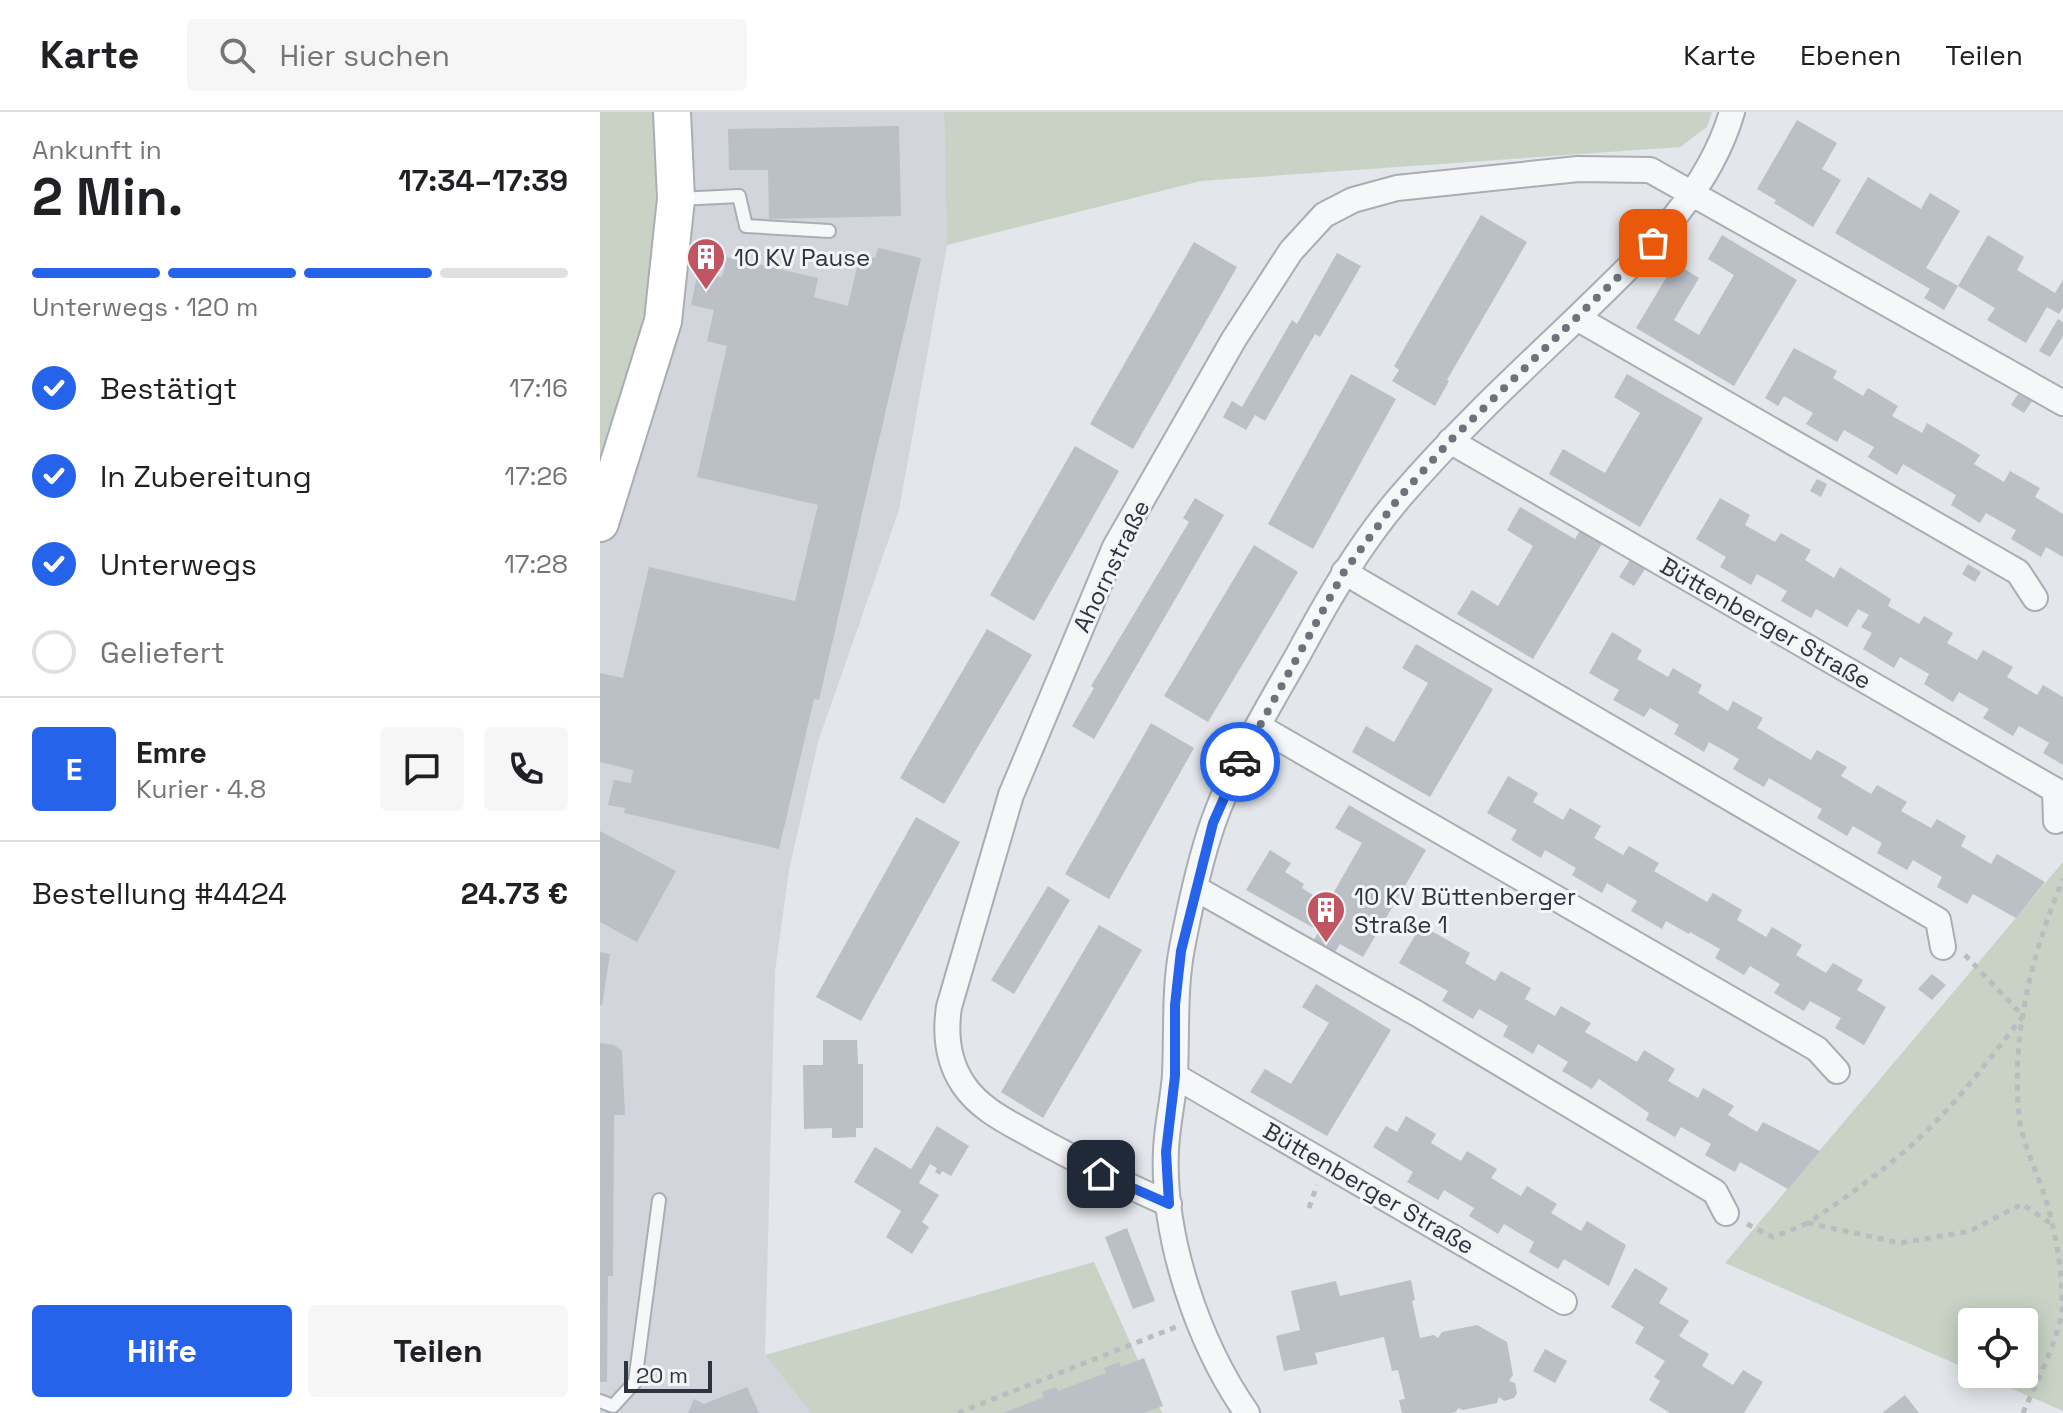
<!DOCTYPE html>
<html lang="de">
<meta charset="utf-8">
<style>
:root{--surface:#fff;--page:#f6f6f6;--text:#202124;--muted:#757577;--line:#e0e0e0;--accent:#2563eb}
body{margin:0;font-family:"Space Grotesk",sans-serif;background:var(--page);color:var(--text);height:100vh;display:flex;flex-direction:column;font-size:30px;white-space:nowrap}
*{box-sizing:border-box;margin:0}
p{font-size:26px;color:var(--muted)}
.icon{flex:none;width:44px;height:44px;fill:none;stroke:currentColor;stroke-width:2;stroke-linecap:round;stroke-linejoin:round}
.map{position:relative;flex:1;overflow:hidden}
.drawer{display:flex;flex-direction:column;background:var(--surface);width:600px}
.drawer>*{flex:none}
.controls{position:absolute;left:1358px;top:1196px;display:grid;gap:16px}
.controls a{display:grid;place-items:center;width:80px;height:80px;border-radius:8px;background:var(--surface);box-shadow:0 4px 20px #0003;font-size:40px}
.scale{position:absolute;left:24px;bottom:20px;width:88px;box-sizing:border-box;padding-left:8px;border:4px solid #2d3340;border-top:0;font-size:22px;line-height:28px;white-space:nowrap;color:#2d3340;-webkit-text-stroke:6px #f3f5f7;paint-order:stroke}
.pin{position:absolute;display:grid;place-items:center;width:68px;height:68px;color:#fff;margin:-34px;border-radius:16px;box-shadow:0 4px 12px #0006}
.courier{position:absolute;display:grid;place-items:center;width:80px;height:80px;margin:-40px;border:6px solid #2563eb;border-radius:50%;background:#fff;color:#222;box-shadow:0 2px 10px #0007}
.summary em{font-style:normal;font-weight:700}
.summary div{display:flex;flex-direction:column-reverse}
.summary{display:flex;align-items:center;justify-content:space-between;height:136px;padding:0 32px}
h1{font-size:52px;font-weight:700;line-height:60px}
.bar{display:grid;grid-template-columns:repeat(4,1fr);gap:12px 8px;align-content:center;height:96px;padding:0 32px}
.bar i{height:10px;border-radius:6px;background:var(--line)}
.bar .selected{background:var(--accent)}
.bar p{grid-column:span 4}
.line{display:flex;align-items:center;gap:20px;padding:0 32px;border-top:2px solid var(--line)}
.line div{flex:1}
.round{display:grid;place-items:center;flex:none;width:84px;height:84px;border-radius:8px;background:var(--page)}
ol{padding:0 32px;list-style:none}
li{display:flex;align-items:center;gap:24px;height:88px}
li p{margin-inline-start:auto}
li .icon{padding:8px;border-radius:50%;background:var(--accent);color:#fff;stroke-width:4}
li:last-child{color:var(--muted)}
li i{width:44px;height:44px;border:4px solid var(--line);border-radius:50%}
.cta{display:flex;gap:16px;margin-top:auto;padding:16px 32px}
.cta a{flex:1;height:92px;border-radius:8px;background:var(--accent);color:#fff;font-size:32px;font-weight:700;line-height:92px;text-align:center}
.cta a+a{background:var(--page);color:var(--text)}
header{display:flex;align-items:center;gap:48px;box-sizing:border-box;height:112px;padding:0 40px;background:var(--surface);border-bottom:2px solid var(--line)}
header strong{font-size:38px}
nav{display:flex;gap:44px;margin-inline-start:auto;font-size:28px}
.search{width:560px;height:72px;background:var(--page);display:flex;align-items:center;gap:20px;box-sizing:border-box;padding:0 28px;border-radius:8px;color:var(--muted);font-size:30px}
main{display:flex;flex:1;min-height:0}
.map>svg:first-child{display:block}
.built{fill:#d2d5dc}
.green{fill:#c8d3c5}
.building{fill:#bbbfc6}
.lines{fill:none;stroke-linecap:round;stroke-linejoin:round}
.lane-casing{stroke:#a9adb4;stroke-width:16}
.street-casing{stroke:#a9adb4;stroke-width:28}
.secondary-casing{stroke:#a9adb4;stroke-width:40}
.path{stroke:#babcc1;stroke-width:5;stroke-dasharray:6 6;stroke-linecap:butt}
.lane{stroke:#f6f7f8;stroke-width:12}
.street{stroke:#f6f7f8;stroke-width:24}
.secondary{stroke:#fff;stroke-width:36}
.done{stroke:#6d727c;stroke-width:8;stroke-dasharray:0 14.4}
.route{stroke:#2563eb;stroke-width:10}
.labels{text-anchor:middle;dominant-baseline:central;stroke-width:6;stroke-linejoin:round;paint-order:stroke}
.poi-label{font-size:24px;fill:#2d3340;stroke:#f3f5f7;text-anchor:start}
.street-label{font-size:24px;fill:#2d3340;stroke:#f3f5f7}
</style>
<header>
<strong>Karte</strong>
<div class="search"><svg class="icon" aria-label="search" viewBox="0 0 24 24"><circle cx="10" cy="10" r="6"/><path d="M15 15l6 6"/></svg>Hier suchen</div>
<nav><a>Karte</a><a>Ebenen</a><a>Teilen</a></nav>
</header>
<main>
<section class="drawer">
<div class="summary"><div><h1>2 Min.</h1><p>Ankunft in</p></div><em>17:34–17:39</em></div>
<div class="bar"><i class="selected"></i><i class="selected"></i><i class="selected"></i><i></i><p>Unterwegs · 120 m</p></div>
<ol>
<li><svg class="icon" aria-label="check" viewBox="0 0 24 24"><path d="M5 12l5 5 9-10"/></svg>Bestätigt<p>17:16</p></li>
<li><svg class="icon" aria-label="check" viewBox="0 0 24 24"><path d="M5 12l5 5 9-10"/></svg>In Zubereitung<p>17:26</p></li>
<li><svg class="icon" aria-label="check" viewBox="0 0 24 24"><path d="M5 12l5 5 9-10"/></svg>Unterwegs<p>17:28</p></li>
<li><i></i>Geliefert</li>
</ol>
<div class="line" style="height:144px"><b class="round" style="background:var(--accent);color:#fff">E</b><div><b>Emre</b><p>Kurier · 4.8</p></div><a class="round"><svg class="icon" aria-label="chat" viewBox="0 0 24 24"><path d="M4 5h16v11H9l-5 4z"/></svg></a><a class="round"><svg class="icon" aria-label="phone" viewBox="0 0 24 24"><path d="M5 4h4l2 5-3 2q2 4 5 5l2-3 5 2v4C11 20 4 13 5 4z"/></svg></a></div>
<div class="line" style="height:104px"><div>Bestellung #4424</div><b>24.73 €</b></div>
<div class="cta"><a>Hilfe</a><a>Teilen</a></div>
</section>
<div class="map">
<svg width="1463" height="1301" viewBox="0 0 1463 1301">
<rect width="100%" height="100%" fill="#e3e6ea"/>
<path class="built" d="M55,0H344L347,133L299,398L218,630L189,758L175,860L165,1243L211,1301H0V350L40,235L56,127Z"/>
<path class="green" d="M0,0H55L56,127L40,235L0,350Z
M344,0H1112L1107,15L1080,35L601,69L347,133Z
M1463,750V1299L1378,1262H1424V1210H1372V1259L1125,1151Z
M494,1150L562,1301H211L165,1243Z"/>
<path class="building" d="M1197,8L1237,31L1222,57L1241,68L1213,115L1174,91L1176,88L1157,77Z
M299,14L301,104L169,107L168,58H129L128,17Z
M1268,65L1321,97L1330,81L1360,99L1326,156L1358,174L1344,198L1324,186L1330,177L1235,121Z
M881,103L927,130L847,268L849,269L835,294L792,269L799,258L794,254Z
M1122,123L1197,168L1134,274L1036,216L1075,151L1099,166L1074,208L1099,223L1134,163L1108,147Z
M1388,123L1424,145L1417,158L1455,181L1463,168V195L1459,202L1447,195L1426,231L1387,208L1395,196L1358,174Z
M594,130L637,155L533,337L490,312Z
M278,136L321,146L219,588L214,587L179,737L24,701L25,696L8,693L14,668L31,671L33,658L0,650V561L23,566L49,455L195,489L218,393L97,365L127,234L107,229L114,198L91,193L98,159L122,165L127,145L218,166L214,185L248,194L260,142L275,146Z
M737,141L761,154L720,225L715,222L665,309L655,303L646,318L623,305L632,289L642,295L692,208L697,212Z
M1458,207L1463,210V224L1450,245L1439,239Z
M1194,236L1237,259L1233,266L1263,284L1268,276L1298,294L1292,304L1322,321L1327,311L1380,343L1374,352L1404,370L1410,359L1440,376L1435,385L1463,402V445L1446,435L1441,445L1411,427L1416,418L1386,401L1380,411L1351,393L1356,383L1303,352L1297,363L1268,345L1274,335L1244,318L1237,330L1206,312L1213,301L1184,284L1178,294L1165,286Z
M751,262L796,287L713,437L668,412Z
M1027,262L1103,306L1040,415L949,362L963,337L1005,361L1040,301L1014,285Z
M1418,282L1432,289L1424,301L1411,293Z
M475,334L519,359L434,509L390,483Z
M1217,367L1227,372L1221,385L1210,379Z
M595,386L624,403L494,627L472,614L494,576L491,574L589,410L583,406Z
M1120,386L1150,403L1145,413L1175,430L1181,421L1211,438L1205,448L1234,466L1240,455L1291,487L1288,494L1319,512L1324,504L1353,521L1347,531L1377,548L1383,538L1413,555L1407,565L1437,583L1443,573L1463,585V653L1443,641L1449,631L1419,614L1413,624L1383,606L1389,597L1359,580L1353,590L1324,572L1329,562L1300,545L1294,556L1263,537L1272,521L1261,515L1269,503L1258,497L1247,515L1216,497L1211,506L1181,489L1187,479L1157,462L1151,473L1120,455L1126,445L1096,427Z
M920,395L975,427L981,417L1003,430L933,547L857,502L872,478L898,494L933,434L907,418Z
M654,433L698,460L608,610L564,584Z
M1030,448L1045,457L1034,474L1019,465Z
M1368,452L1381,460L1375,470L1362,462Z
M387,517L432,543L344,692L300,666Z
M1012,520L1042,538L1037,547L1068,565L1073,556L1102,573L1098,581L1128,599L1133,589L1163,606L1157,616L1211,648L1217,638L1247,655L1241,664L1271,682L1277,673L1307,690L1301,699L1331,716L1337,707L1366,724L1361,734L1391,752L1397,742L1445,770L1416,806L1373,782L1367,792L1337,775L1342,765L1313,748L1307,758L1277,741L1282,731L1253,714L1247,724L1217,706L1222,697L1169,666L1164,675L1133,657L1139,647L1109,630L1104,640L1074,622L1079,613L1050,596L1044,605L1013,588L1019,578L989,561Z
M816,532L893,577L830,685L752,640L766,614L794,630L828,571L802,556Z
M551,611L594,636L509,787L465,762Z
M908,664L938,681L933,690L963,708L970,696L1001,714L994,726L1023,743L1029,734L1059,751L1054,759L1107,790L1113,781L1142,798L1137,808L1166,825L1172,815L1202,833L1196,843L1226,861L1233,851L1263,868L1257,878L1286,895L1264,933L1235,916L1241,906L1210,889L1204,899L1174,881L1180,872L1150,854L1144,863L1115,846L1120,837L1090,820L1089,822L1066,809L1062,817L1031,799L1037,789L1007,771L1002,781L972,763L976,756L945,738L941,746L911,728L917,718L887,701Z
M749,693L826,738L763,845L740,832L733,843L712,831L719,819L646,778L670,738L691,751L685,760L704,772L702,776L727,792L762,731L735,716Z
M316,705L360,730L261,909L216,885Z
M0,719L76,759L37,830L0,810Z
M448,774L470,788L414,882L391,868Z
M499,813L542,838L443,1006L401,980Z
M821,813L870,841L865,851L895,869L901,859L931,876L925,887L955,904L961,894L991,911L985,920L1037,950L1044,938L1075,957L1068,969L1098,986L1103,976L1134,994L1128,1003L1157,1020L1163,1010L1220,1039L1188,1077L1140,1050L1135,1060L1105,1043L1111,1032L1081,1015L1075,1025L1046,1008L1049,1001L999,967L992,977L962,959L968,950L938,932L933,942L903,924L908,914L879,897L873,907L842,889L848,879L799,851Z
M0,840L10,842L2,893H0Z
M1332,862L1346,873L1332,888L1318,877Z
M716,872L791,918L727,1024L650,980L665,957L691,972L729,911L702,895Z
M223,928H257L258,952H263V1016H256V1025L232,1026V1016L204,1017L203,953H223Z
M0,931L14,933L22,939L25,1003H14L13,1164H8L7,1270H0Z
M806,1004L836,1022L831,1031L861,1049L867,1039L897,1057L891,1066L921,1084L927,1074L957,1092L951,1101L981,1119L987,1109L1026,1133L1009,1174L964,1147L958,1157L929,1140L934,1130L904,1112L898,1122L869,1104L874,1096L844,1078L838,1088L807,1070L813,1060L773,1035L786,1014L797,1020Z
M337,1014L369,1034L351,1064L342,1059L340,1063L335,1060L337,1056L330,1052L319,1071L339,1083L322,1110L329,1115L312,1142L286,1125L301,1099L254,1070L275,1035L311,1057Z
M527,1116L555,1189L533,1197L505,1125Z
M1035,1156L1068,1176L1059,1191L1089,1209L1079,1224L1109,1242L1102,1254L1133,1273L1143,1258L1163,1270L1144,1301H1070L1049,1288L1060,1269L1054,1265L1065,1249L1035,1231L1044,1215L1011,1195Z
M811,1168L815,1188L812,1189L820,1226L834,1223L838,1226L842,1220L877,1213L907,1230L913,1263L909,1269L915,1271L917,1281L914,1286L904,1289L899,1285L897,1291L863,1298L858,1296L856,1300L851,1301H802L799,1288L805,1287L798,1258L792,1259L784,1225L715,1241L718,1252L684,1259L676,1224L700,1218L691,1179L736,1169L740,1184Z
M945,1237L967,1249L955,1271L933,1259Z
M544,1246L563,1294L543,1301H403L444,1285L442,1280L456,1275L458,1279L506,1261L504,1256L519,1250L521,1255Z
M147,1275L159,1301H88L94,1287L104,1292Z
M1305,1283L1319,1301H1282Z"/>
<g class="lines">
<defs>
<path id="lane" d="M79,87L139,84L146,114L229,119
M0,1289L13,1294L35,1270L59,1088"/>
<path id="street" d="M977,206L1418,460L1435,486
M850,329L1455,678L1456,709
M744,460L1338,808L1343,835
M658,614L1217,937L1237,959
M595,776L816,901L1115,1080L1126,1101
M575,964L964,1190
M569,1092C523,1072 480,1050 436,1026C410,1011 380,998 363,972C347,948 345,922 349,895L411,683L515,435L634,227L691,139L724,103L753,88L797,76L978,57L1050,58L1463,291
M647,1301C598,1231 562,1125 566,1038C567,1013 573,989 575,963C577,921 574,878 582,836C590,794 599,751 613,711C634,652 667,597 698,543C728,487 759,433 800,385C854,322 915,265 975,208C1037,147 1107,86 1132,0"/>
<path id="secondary" d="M0,411L63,209L76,87L72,0"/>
</defs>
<use href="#lane" class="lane-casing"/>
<use href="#street" class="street-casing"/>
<use href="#secondary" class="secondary-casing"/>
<path class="path" d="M1365,843L1423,904C1390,946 1355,994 1315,1030C1282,1060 1245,1086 1208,1111L1300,1131L1370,1119L1422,1092L1453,1113
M709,1096L717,1073
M1147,1112L1173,1125L1208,1111
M358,1301L576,1215
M1423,1301C1437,1268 1456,1234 1462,1199C1463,1162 1456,1120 1445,1085C1437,1060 1422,1031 1419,1004C1411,923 1432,841 1463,767"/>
<use href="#lane" class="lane"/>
<use href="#street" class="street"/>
<use href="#secondary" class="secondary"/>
</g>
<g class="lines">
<path class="done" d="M640,650L744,460L798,387L850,329L1053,131"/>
<path class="route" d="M501,1062L569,1092L566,1040L575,964V893L581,839L613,711L640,650"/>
</g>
<defs>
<symbol id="building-pin" viewBox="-11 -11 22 30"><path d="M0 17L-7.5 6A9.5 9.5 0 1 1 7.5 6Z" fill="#c15662" stroke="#f3f5f7"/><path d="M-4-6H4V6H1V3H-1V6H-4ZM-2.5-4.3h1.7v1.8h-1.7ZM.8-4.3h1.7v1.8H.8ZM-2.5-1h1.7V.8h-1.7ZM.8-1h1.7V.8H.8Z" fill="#fff"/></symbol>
</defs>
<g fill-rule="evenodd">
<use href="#building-pin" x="84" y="123" width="44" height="60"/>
<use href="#building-pin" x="704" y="776" width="44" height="60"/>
</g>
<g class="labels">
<g class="poi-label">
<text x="134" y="145">10 KV Pause</text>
<text x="754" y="784">10 KV Büttenberger<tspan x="754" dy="28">Straße 1</tspan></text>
</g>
<g class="street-label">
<text transform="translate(511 454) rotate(-64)">Ahornstraße</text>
<text transform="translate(1166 511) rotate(30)">Büttenberger Straße</text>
<text transform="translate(769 1076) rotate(30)">Büttenberger Straße</text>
</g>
</g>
</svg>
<div class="controls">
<a><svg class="icon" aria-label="locate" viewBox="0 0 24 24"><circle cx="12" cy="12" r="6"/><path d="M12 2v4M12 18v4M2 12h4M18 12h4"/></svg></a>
</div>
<div class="scale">20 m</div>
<div class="pin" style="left:1053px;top:131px;background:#ea580c"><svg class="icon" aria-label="bag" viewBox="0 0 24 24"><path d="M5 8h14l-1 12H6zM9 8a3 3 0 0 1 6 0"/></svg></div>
<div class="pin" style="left:501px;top:1062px;background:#1f2937"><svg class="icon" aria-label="home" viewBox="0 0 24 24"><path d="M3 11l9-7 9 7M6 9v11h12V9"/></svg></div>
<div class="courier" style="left:640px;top:650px"><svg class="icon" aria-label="car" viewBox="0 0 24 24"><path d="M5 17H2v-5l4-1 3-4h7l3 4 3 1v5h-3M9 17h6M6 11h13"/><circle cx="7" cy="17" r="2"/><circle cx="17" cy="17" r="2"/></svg></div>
</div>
</main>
